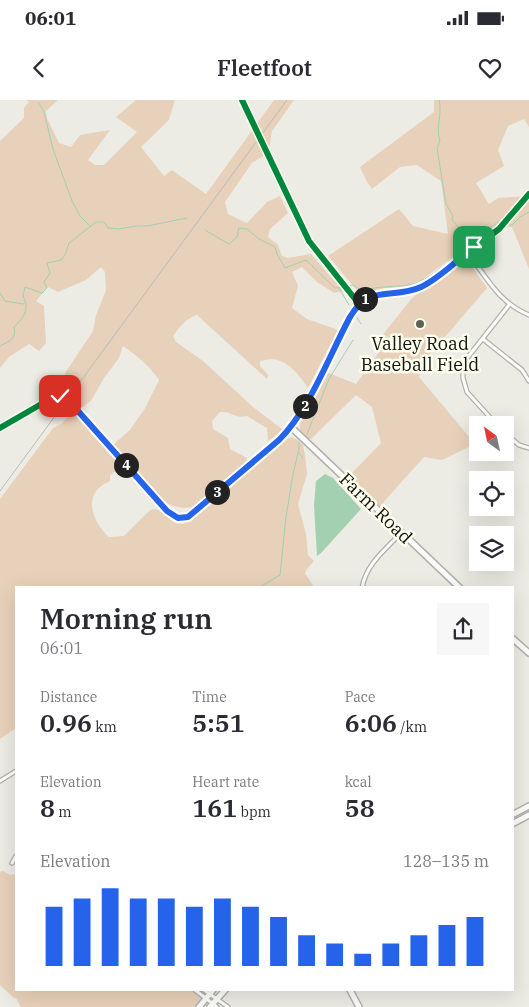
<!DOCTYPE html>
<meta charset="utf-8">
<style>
body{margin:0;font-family:"IBM Plex Serif",serif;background:#f7f7f7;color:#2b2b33;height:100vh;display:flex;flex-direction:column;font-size:19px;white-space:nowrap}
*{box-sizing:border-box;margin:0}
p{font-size:16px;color:#7c7c81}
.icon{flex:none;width:28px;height:28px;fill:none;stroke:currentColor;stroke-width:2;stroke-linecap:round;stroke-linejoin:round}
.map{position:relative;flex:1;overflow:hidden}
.sheet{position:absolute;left:15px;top:486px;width:499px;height:405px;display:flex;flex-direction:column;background:#fff;border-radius:0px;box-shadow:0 5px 20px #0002}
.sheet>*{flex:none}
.needle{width:32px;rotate:327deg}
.controls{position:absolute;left:469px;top:316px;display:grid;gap:10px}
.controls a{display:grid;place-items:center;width:45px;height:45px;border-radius:0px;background:#fff;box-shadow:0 5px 20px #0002;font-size:25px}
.pin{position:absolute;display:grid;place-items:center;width:42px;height:42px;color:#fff;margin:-21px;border-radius:10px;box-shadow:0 2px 8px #0006}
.km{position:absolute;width:25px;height:25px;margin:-12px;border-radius:50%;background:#222;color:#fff;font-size:14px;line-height:25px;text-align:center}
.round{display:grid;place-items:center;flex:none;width:52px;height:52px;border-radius:0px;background:#f7f7f7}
.headline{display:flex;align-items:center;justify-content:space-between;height:85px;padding:0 25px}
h1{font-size:28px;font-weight:600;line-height:38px}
.stats{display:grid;grid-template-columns:repeat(3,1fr);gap:8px;height:85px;padding:5px 25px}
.stats div{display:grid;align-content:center}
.stats b{font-size:25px;font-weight:600}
.stats small{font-size:14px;font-weight:400}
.stats p{font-size:14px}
.chart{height:140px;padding:10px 25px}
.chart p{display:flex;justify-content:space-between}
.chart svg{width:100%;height:90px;margin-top:5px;stroke:#2563eb;stroke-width:6}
.status{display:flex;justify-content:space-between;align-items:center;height:35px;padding:0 25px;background:#fff;direction:ltr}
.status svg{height:14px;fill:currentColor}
header{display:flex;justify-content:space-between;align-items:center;height:65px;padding:0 25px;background:#fff;font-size:22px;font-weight:600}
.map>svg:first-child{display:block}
</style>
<div class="status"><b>06:01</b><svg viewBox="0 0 49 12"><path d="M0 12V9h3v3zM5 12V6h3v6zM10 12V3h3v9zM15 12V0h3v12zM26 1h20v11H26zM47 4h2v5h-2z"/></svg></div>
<header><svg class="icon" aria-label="back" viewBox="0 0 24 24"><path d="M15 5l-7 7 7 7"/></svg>Fleetfoot<svg class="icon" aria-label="heart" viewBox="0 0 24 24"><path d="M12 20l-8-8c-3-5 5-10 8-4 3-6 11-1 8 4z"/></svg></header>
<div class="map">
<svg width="529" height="907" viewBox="0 0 529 907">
<rect width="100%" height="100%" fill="#ecece4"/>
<g fill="#e8d1ba">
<path d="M26,0H58L46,11L47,18L59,43L71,47L80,35L110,30L88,60L95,65H104L137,32L116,17L136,0H175L169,20L141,47L164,76L172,70L206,94L274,0H294L272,31L268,53L252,63L225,102L228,114L247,123L267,102L280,96L288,113L270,129L268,137L278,145L282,156L288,158L311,154L343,191L334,193L317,182L302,167L292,172L298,186L292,208L307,219L338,230L308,288C301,277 290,263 277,260C272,258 265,260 260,261V266L268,275L267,279L197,215C186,218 179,228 173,236L176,242L203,261L253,307L282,329L277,335L268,341L267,328L247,316C233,319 233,311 220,312L212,321L213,329L228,338L230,349L247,358V362L194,407C181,409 174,407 163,401L113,345L130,330L144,310L159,280C150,266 137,256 123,246L119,258L104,278L91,301L81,308L65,292V273L93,231L96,215L106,190L105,172L101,167L86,180L58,192L48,187L36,201L44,206L46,243L39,251L29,244L9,257L0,268V41L24,18V8L29,2Z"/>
<path d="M434,0H529V27L524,19L508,26L498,50L504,66L476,83L489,104L498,98L529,96V169L512,127L486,128L465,148L419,182L410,186L383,189L360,194L328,156L399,109L413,126L448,134L441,81L417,65L400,67L372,89L366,80L360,67L434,12Z"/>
<path d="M466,159L487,188L426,259L419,277L475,344L442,360L424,357L379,407L348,377L381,343L372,307L356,295L311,339H309L300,330V323L326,272L356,284L387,241L381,237L412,198Z"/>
<path d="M73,312L122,367L110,375V381C105,384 101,385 97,390C85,404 97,427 109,437L124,436L150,410C166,405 167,428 186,423L286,340L290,337L296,339L303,345L305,355L307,374L298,404L306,434L308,455L314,461L307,469L305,473L314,487L16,488V628L0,639V399L53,328L61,324Z"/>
<path d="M3,771L10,775L16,774V890H209L197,907H21L16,898H14L0,885V772Z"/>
</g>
<path fill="#a2d0b1" d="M325,374L333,378L361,409L321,453L317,456L314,405L316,381Z"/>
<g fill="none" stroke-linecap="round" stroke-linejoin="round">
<g stroke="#a2d0b1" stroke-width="1">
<path d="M439,0C443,14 435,27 440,41L437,48L446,104L453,116L452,120L461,130L462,139L469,146"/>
<path d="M39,3L44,12L53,49L72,101L80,116L91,127"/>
<path d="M510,125H512L520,117L529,112"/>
<path d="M205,130L229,144L237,137L239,128L247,129L259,139L275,147L277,154L285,168L306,160L335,188L343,187"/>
<path d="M459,153L499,121"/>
<path d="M347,186L353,185L362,191C380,185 396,188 413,184C429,179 441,167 454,158"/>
<path d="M339,188L349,205"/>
<path d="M0,193L5,201L23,204L26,202"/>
<path d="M356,216L361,224"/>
<path d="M0,246C9,241 17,239 14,227C24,217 30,210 23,196L25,187L42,193L47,188L44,182L50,173L47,163L61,160L65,155L69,143L96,122H104L108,128L119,129L136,126H147L187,118"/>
<path d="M307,334L329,279L353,240"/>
<path d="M299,353L303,358"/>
<path d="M258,488L280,475L286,417L293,374L299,349V342"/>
</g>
<g stroke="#b1b1ab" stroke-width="5.5">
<g id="street">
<path d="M242,0L309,141L359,204"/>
<path d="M468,153C487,178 498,202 529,215"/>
<path d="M483,239L522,270L529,281"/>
<path d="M497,325L467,292L463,278V269L468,257L509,205"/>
<path d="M505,333L519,345L529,348"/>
<path d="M362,488C366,464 386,449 401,433"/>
<path d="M0,681L16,671"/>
<path d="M12,763L16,756"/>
<path d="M195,890L217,907"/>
<path d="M204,890L228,907"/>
</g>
</g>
<g stroke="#b1b1ab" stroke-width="8">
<g id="secondary">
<path d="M0,328L50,299L60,296L70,302L167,411L178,418L188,417L279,340C310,310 329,256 351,217L359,204L371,197L384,193L409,191L428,183L499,129L529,94"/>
<path d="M292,328L460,488"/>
<path d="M512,538L529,553"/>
<path d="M512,715L529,706"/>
<path d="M512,724L529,715"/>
<path d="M350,890L359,907"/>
<path d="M199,907L213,890"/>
<path d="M210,907L225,890"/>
</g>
</g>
<use href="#street" stroke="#fcfcfb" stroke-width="3"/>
<use href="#secondary" stroke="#fcfcfb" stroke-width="5"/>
<path stroke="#bbbbb9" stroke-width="1" d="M0,391L287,0"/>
<g stroke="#fcfeee" stroke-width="9">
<g id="cycleway">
<path d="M242,0L309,141L359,204"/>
<path d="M0,328L50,299L60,296L70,302L167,411L178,418L188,417L279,340C310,310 329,256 351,217L359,204L371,197L384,193L409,191L428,183L499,129L529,94"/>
</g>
</g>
<use href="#cycleway" stroke="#00873e" stroke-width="6"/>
</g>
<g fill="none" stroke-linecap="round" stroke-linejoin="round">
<g stroke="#fff" stroke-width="10">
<path id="route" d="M60,296L70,302L167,411L178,418L188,417L279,340C310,309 329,256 350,217C370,183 393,200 421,187C440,178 457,160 474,147"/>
</g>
<use href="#route" stroke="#2563eb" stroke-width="6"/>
</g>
<circle fill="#60605a" stroke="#fcfeee" stroke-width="2" cx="420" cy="224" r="5"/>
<g text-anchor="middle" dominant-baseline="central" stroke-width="5" stroke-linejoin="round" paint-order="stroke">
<g font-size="18" fill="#14140f" stroke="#fcfeee">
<text x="420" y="243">Valley Road<tspan x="420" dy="21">Baseball Field</tspan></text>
</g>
<g font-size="18" fill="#14140f" stroke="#fcfeee">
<text transform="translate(376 408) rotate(44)">Farm Road</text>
</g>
</g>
</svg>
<div class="controls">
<a><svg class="needle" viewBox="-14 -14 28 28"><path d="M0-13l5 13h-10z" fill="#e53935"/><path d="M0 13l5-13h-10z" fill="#7c7c81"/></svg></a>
<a><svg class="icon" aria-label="locate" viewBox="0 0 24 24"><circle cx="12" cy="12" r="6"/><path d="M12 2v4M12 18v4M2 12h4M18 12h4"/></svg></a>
<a><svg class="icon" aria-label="layers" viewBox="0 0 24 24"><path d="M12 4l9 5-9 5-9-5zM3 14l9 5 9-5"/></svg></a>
</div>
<div class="pin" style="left:474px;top:147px;background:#1e9e55"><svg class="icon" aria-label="arrive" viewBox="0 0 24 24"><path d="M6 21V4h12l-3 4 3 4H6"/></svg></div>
<div class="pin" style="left:60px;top:296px;background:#d93025"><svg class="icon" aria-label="check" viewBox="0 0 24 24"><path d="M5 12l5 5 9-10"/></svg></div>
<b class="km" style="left:365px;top:199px">1</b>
<b class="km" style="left:305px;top:306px">2</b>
<b class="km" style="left:217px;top:392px">3</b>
<b class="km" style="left:126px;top:365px">4</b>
<section class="sheet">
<div class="headline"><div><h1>Morning run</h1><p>06:01</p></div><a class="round"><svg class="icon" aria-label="share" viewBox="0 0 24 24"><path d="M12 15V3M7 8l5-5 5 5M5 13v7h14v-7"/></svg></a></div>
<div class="stats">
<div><p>Distance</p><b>0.96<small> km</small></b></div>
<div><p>Time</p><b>5:51</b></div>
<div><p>Pace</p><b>6:06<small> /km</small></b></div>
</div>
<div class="stats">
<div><p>Elevation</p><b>8<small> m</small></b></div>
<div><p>Heart rate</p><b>161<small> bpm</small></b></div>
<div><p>kcal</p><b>58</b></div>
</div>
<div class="chart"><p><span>Elevation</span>128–135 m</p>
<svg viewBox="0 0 160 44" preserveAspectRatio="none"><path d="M5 44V15M15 44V11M25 44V6M35 44V11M45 44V11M55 44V15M65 44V11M75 44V15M85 44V20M95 44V29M105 44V33M115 44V38M125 44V33M135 44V29M145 44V24M155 44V20"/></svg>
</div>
</section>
</div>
